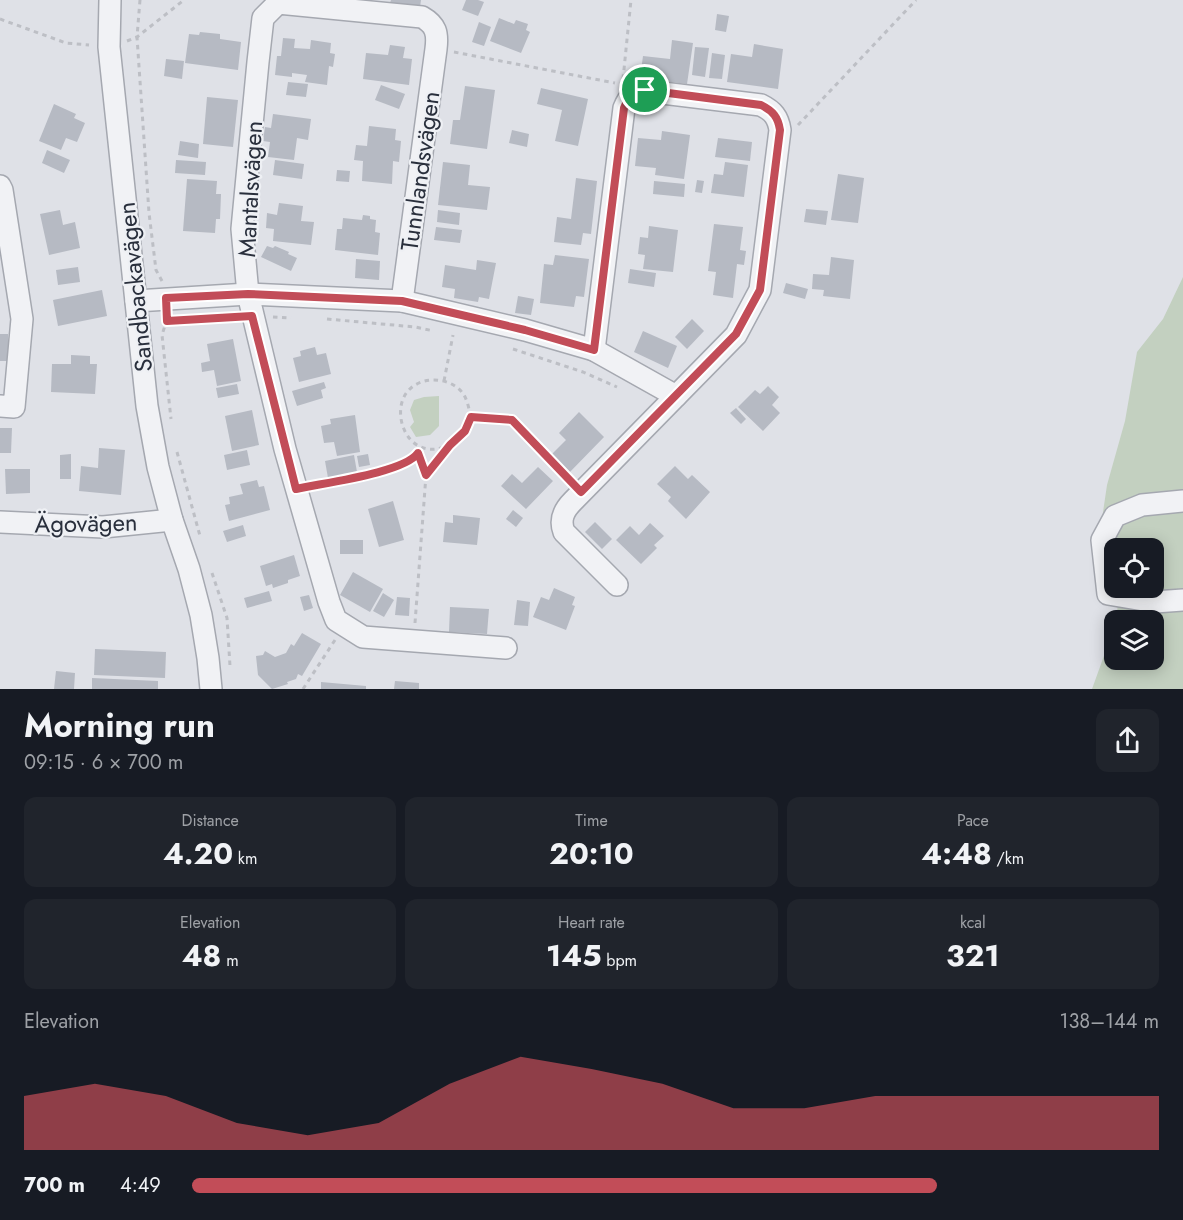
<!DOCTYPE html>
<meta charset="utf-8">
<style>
body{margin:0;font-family:Jost,sans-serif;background:#20242c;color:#f1f3f6;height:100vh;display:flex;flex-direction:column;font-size:22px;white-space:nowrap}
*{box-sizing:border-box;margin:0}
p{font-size:20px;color:#9ea1a6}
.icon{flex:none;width:33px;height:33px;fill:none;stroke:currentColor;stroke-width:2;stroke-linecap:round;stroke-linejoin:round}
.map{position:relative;height:689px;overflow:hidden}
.sheet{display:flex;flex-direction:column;background:#171b24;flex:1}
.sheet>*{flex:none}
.tools{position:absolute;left:1104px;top:538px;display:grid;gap:12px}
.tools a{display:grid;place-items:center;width:60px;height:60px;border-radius:12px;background:#171b24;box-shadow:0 3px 15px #0003;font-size:30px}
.pin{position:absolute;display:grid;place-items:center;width:51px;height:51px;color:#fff;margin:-26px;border:3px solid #fff;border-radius:50%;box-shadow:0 2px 6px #0007}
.round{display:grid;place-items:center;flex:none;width:63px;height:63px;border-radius:12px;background:#20242c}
.summary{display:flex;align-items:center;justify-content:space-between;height:102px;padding:0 24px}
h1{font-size:33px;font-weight:700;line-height:45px}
.stats{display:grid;grid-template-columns:repeat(3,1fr);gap:9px;height:102px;padding:6px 24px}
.stats div{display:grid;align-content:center;border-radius:12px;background:#20242c;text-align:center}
.stats b{font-size:30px;font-weight:700}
.stats small{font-size:16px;font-weight:400}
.stats p{font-size:16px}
.chart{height:168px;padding:12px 24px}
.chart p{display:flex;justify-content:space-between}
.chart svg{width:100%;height:108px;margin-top:6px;fill:#c24d58;opacity:.7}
ul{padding:0 24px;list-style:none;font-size:20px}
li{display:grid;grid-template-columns:96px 72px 1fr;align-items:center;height:45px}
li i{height:15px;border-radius:8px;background:#c24d58}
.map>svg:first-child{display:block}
</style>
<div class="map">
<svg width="1183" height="689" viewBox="0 0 1183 689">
<rect width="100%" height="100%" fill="#dfe1e7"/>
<g fill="#c3d0c0">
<path d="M1183,277V689H1092L1114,628V660H1154V621H1117L1118,588H1154V549H1117L1116,536L1102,519L1107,485L1125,421L1137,352L1163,319Z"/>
<path d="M439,396V426L430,435L416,437L410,427L414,422L410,410L414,400L424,397Z"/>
</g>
<g fill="#b6bac3">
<path d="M391,0H421L420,7L390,3Z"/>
<path d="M466,0H478L484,2L478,16L462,10Z"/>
<path d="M717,14L729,16L726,32L715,30Z"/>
<path d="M499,18L514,24L516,20L528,24L526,30L530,32L521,53L490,41Z"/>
<path d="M479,22L491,27L484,46L472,42Z"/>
<path d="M200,32L220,34V39L241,42L238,70L185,63L189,34L199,35Z"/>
<path d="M283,38L295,39L294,48L310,49L311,40L331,43L330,53L335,54L333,67L329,66L327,85L305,82L307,75L292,73V77L275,75L277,56H281Z"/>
<path d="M672,40L693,43L687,84L640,78L643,56L670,59Z"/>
<path d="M754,44L783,49L778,89L727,82L731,54L752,57Z"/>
<path d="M390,45L405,47L403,58L412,59L409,85L363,79L366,53L388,55Z"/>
<path d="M695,47L709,48L705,77L692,75Z"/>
<path d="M712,53L725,55L722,79L709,78Z"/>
<path d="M166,59L184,61L182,79L164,76Z"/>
<path d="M288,82L308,84L306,97L286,95Z"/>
<path d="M381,85L405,94L399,109L375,100Z"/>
<path d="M465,86L495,90L487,149L450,144L453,120H460Z"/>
<path d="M541,88L588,99L578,146L555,141L562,110L537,104Z"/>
<path d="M207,97L238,100L233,147L203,144Z"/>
<path d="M54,104L76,114L74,118L85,123L77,142L66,138L61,150L39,141Z"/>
<path d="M273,114L311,119L308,140L297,138L294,160L268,157L270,142L263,141L265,127L271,128Z"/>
<path d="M369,126L396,129L395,140L401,141L399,162L393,161L392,184L362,181L363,161L354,160L356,145L367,146Z"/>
<path d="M512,130L529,134L527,147L509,143Z"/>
<path d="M662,131L690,135L684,179L655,175L656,168L635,166L638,138L661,140Z"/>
<path d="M718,138L752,142L750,161L715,157Z"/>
<path d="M180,141L199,144L198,158L178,155Z"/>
<path d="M47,150L70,160L64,173L42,163Z"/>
<path d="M176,160L206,162L205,175L175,173Z"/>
<path d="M275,160L304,164L302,179L273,175Z"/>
<path d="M443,162L470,165L468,185L490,187L487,210L438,205Z"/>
<path d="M725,162L748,165L744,197L711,193L714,174L723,175Z"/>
<path d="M337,170L350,171L349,182L336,181Z"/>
<path d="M838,174L864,178L858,223L831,220Z"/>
<path d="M576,178L597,181L591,234L583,233L581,245L554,242L557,217L571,219Z"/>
<path d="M187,179L217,181L216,194H221L220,219H216L215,233L183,231Z"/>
<path d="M697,180L704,181L702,193L695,192Z"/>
<path d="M654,181L685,184L684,197L653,194Z"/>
<path d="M279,203L303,206L301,221L314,222L311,245L273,241L274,229L266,228L267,213L277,215Z"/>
<path d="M806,209L828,211L826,225L804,222Z"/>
<path d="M60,210L63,225L75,222L80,248L49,255L40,214Z"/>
<path d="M438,210L460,213L459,225L437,222Z"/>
<path d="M363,215L370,216V219L376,220L375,232L380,233L378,255L335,250L337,229H342L343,218L362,220Z"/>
<path d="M714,224L743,227L740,250L746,251L744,265L737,264L733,298L713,295L716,272L708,271Z"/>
<path d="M649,226L678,230L673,272L643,269L645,255L638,254L640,237L648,238Z"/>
<path d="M436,227L462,230L460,243L434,240Z"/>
<path d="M267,246L273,248L275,246L289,252L288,254L297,258L291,271L261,257Z"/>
<path d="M555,255L589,259L584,297L576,296L574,307L540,303L544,264L553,265Z"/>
<path d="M831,257L854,260L850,299L823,296L824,290L812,289L813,274L829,275Z"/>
<path d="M356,259L380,261L379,280L355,278Z"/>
<path d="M477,260L496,263L489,299L479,297L478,302L454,298L455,289L442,287L445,265L476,270Z"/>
<path d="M78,267L80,282L58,285L56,270Z"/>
<path d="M630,269L656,273L654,287L628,283Z"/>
<path d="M786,283L808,289L805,299L783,293Z"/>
<path d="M102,290L107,316L58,326L53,300Z"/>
<path d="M518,296L534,299L531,315L515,313Z"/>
<path d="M692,319L704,331L687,349L675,337Z"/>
<path d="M643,331L677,346L668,368L634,352Z"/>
<rect x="0" y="334" width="8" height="27"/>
<path d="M233,339L241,381L217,386L214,370L202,372L201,363L210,361L207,344Z"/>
<path d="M315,347L317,355L326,353L331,374L299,382L293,358L301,356L300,351Z"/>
<path d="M71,355L90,356V364H97L95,394L51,392L52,364H71Z"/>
<path d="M324,382L326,388L321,390L323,398L297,406L292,391Z"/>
<path d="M237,384L239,394L218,398L216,388Z"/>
<path d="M768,386L779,397L772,405L780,413L763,431L738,407L755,390L760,394Z"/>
<path d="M736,408L746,419L741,424L730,413Z"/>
<path d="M252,410L259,445L232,451L225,416Z"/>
<path d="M579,412L604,437L568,474L550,456L566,440L559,433Z"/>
<path d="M355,415L360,452L337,456L334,442L324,443L321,426L331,424L330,419Z"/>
<path d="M0,428H12L11,453H0Z"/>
<path d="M99,448L125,450L121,495L79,491L81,466L98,468Z"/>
<path d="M247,450L250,465L227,470L224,455Z"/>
<path d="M71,454V479H60V455Z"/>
<path d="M368,454L370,465L359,467L357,456Z"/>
<path d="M354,455L357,472L328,478L325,461Z"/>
<path d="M675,466L688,479L692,475L710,492L686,519L668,501L671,497L657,484Z"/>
<path d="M538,467L553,481L526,509L501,486L512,474L522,483Z"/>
<path d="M5,469H30V493L6,494Z"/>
<path d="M257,480L259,487L264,486L270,510L229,521L225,505L230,504L229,497L243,494L240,484Z"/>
<path d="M393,501L404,540L379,547L368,509Z"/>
<path d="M513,510L523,518L516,527L506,519Z"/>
<path d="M453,515L480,518L477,545L443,542L445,522L453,523Z"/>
<path d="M595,522L612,539L602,549L585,532Z"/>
<path d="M650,523L664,536L654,545L657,548L641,564L616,540L630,526L639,535Z"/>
<path d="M243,525L246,536L227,542L223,531Z"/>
<rect x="340" y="540" width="23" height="14"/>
<path d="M294,555L300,576L288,580V583L273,588L272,584L266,586L260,566Z"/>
<path d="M353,572L383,589L370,612L340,595Z"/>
<path d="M554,588L575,597L572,605L575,606L566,630L533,617L541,597L549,600Z"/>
<path d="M269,591L272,601L247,608L244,598Z"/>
<path d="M383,593L394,600L384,617L373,611Z"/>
<path d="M309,595L313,608L304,611L300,597Z"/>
<path d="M397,597L410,598L409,616L395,615Z"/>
<path d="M517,600L530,602L528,626L514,625Z"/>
<path d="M450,607L489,609L487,634L449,632Z"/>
<path d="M302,633L321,644L302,676L298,674L296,679L287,682L288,684L272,689L258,675L256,656L263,655L265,651L275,657L286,653L291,644L294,646Z"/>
<path d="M95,649L166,652L165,678L94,675Z"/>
<path d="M56,671L75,673L74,689H54Z"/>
<path d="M92,678L158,681V689H92Z"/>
<path d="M395,681L419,683V689H394Z"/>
<path d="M321,682L366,686V689H321Z"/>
</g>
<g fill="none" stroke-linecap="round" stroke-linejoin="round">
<g stroke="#a5a8b0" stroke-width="24">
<g id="street">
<path d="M110,0L109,47L147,406L158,467L172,520L189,569L201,615L208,658L211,689"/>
<path d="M0,186L2,190L22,319L14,407L0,406"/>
<path d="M136,301L248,294L402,301L525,330L594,350L676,396"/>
<path d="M402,301L436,49C438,33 436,25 422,17L278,3L263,18L258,62L242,229L248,294L285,449L329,602L336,620L363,637L506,648"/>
<path d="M594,350L624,108C629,96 633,92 646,91L761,105C773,111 778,117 780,130L760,290L736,335L573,501C564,510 559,519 564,532L617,585"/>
<path d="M1183,501L1142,505L1115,516L1102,540L1108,594L1155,602L1183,600"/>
<path d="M0,522L103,527L172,520"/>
</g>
</g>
<g stroke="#bdbfc5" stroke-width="3" stroke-dasharray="4.5 4.5" stroke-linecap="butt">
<path d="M140,0L137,37L149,213L156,270L162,281"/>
<path d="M0,19L66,43L89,45"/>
<path d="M127,41L137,37L184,0"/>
<path d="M454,52L615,83"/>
<path d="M623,79L631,0"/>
<path d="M798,125L916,0"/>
<path d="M273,317L291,318"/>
<path d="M167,319L162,335L171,419"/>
<path d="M327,319L415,327L434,331"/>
<path d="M167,321L234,318"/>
<path d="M513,349L583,372L617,387"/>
<path d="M444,381L453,335"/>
<path d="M471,417C469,410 468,402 464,395C453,378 426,375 411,388C394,402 399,434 417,445C438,458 466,439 471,417L512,420L569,480"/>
<path d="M177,452L200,536"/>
<path d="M427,474L449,446"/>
<path d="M316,484L395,468L415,457L422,447"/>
<path d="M212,573L227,618L230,666"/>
<path d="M415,623L426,475L418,453"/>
<path d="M303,689L335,640"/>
</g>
<use href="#street" stroke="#f1f2f5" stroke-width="21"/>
</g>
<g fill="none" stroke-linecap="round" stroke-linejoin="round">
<g stroke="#fff" stroke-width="12">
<path id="route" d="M645,90L761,105C773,111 778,117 780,130L760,290L736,334L581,492L512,420L471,417L465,431L450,445L426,475L418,453C404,473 322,483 296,489L252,316L167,321L166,298L248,294L402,301L525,330L594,350L624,108C629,96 633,92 645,90Z"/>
</g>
<use href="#route" stroke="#c24d58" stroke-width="8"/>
</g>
<g text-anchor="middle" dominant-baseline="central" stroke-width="4.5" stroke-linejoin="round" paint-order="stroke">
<g font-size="24" fill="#292f3c" stroke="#eef0f4">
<text transform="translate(420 171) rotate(-82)">Tunnlandsvägen</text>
<text transform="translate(250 189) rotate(-87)">Mantalsvägen</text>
<text transform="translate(135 287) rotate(-96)">Sandbackavägen</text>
<text transform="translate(86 523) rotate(-1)">Ägovägen</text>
</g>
</g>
</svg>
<div class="tools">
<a><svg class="icon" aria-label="locate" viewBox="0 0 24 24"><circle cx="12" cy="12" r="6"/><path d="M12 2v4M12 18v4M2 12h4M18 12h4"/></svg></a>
<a><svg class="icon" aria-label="layers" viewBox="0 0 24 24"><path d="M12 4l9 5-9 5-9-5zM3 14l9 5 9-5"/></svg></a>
</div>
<div class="pin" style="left:645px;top:90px;background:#1e9e55"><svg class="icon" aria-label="arrive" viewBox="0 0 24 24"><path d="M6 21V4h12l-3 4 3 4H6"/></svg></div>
</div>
<section class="sheet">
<div class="summary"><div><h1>Morning run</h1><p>09:15 · 6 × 700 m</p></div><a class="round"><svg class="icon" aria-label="share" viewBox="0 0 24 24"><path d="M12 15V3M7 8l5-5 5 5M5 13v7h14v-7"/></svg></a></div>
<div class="stats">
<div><p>Distance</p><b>4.20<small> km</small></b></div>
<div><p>Time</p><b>20:10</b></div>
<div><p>Pace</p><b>4:48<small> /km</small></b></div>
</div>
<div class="stats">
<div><p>Elevation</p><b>48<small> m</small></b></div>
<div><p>Heart rate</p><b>145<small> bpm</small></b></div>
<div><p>kcal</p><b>321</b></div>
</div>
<div class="chart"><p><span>Elevation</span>138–144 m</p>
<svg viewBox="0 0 160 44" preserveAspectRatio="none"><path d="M0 44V22L10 17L20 22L30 33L40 38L50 33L60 17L70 6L80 11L90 17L100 27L110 27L120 22L130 22L140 22L150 22L160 22V44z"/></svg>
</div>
<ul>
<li><b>700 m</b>4:49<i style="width:77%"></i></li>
</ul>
</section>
